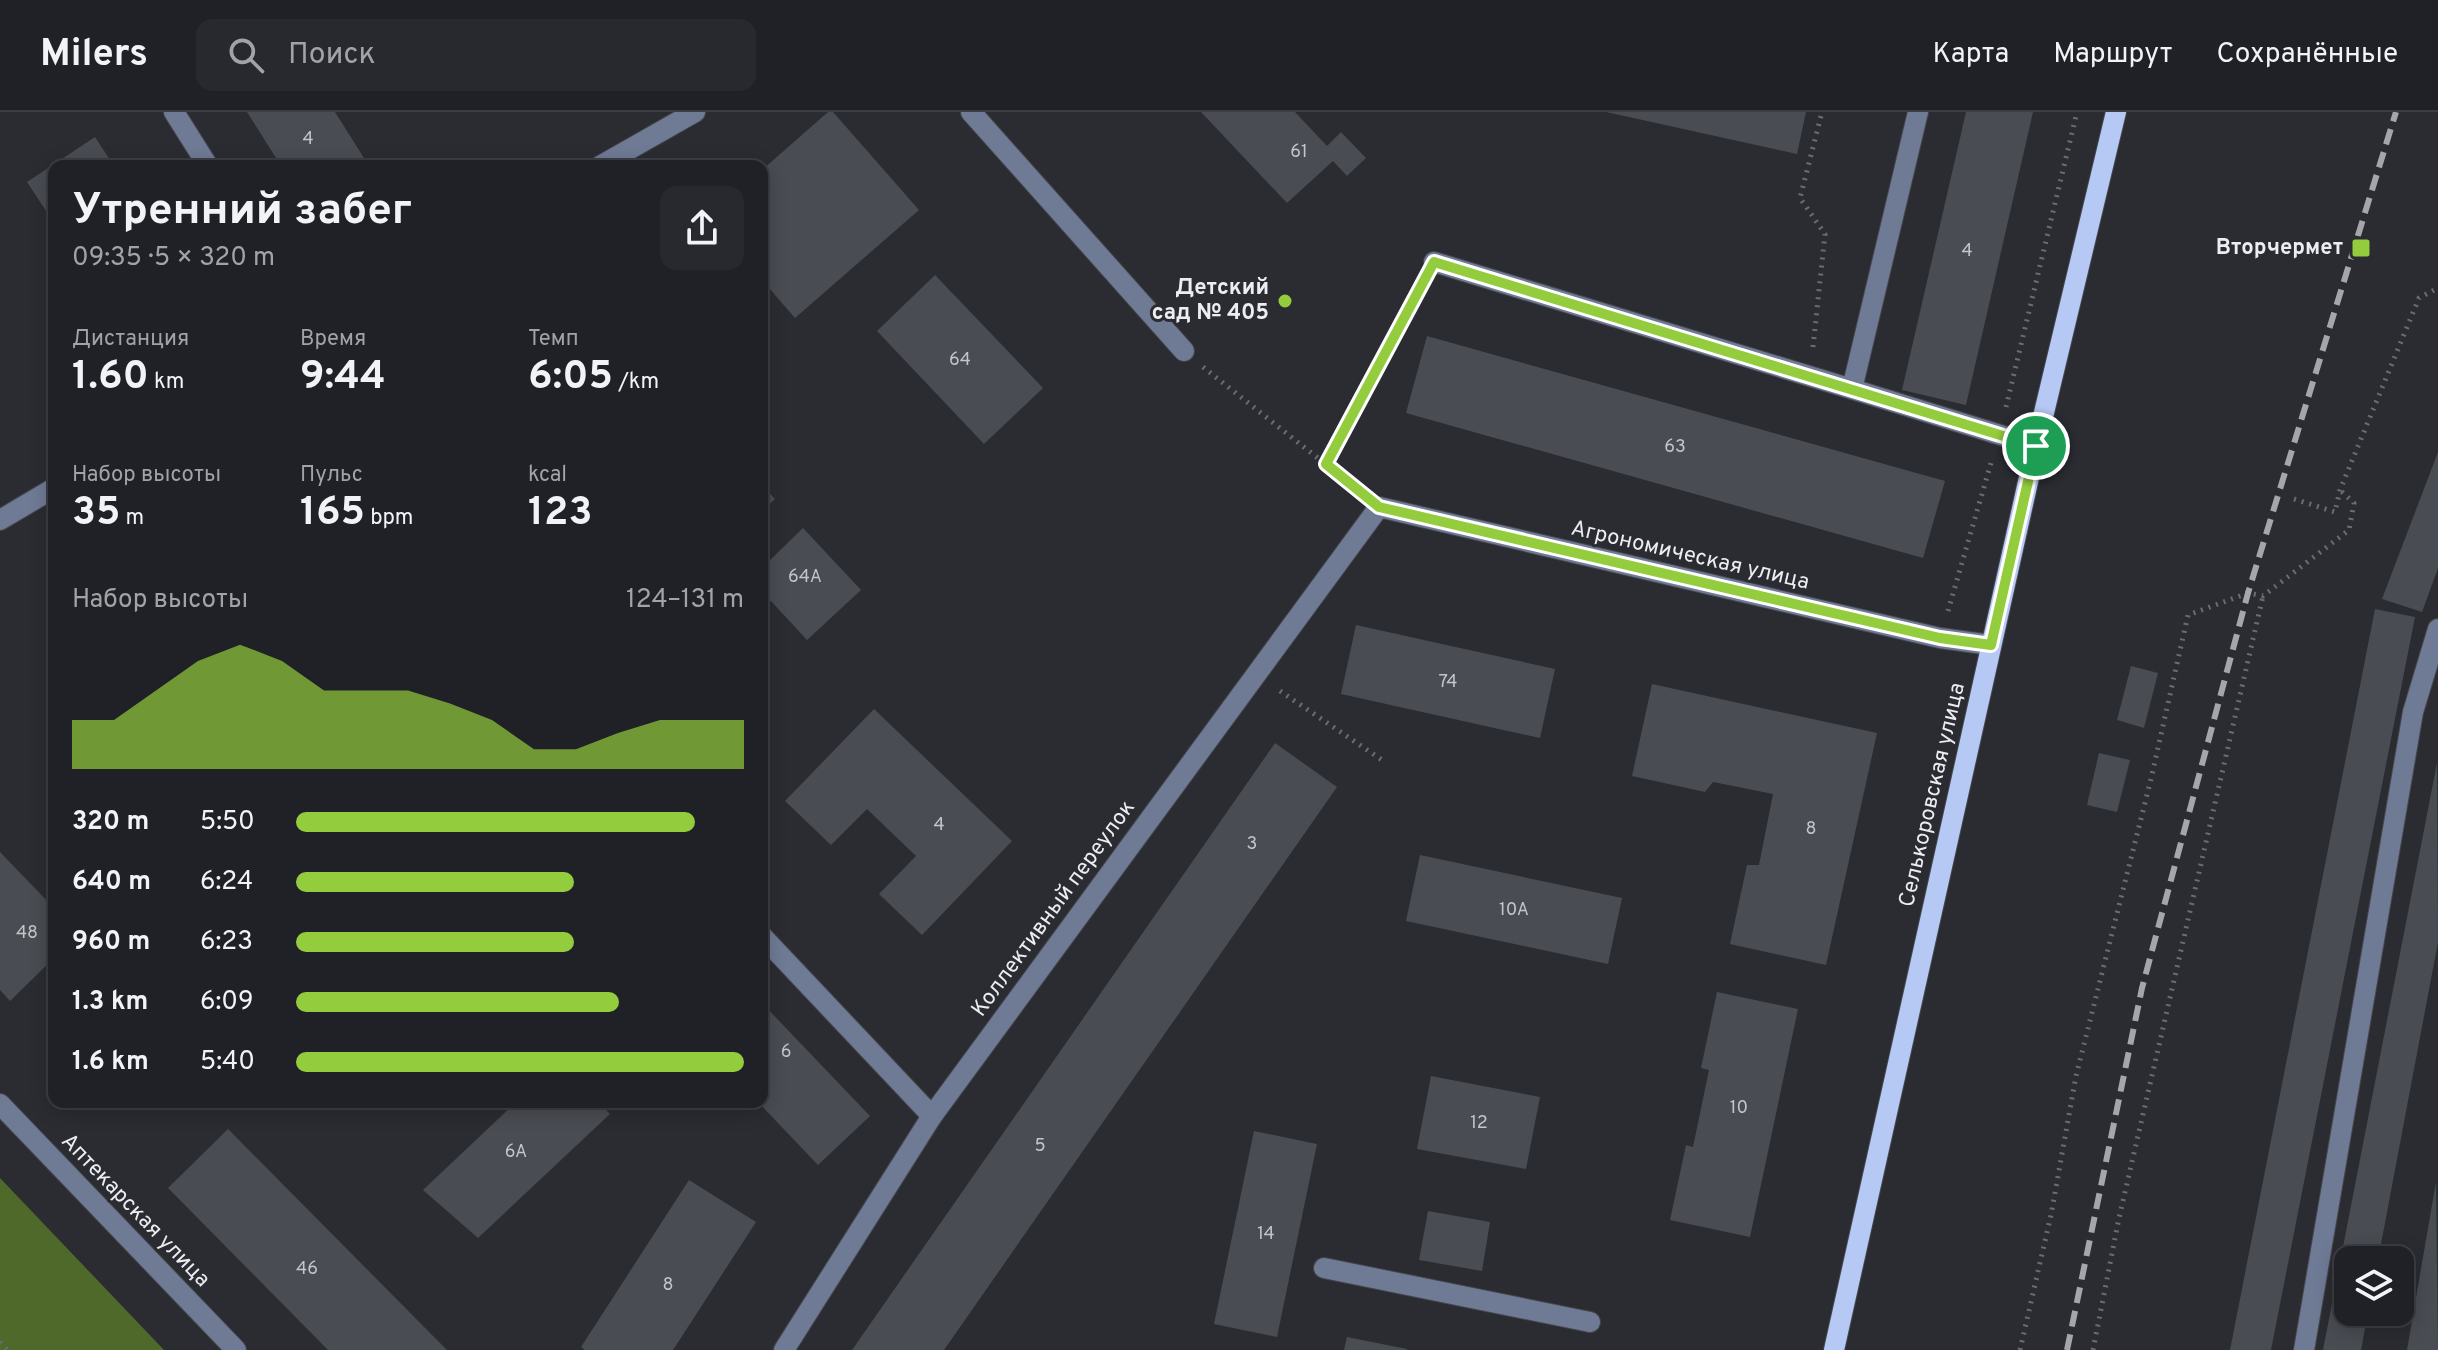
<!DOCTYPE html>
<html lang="ru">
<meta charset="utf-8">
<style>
body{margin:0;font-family:Overpass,sans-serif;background:#28292e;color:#f1f3f6;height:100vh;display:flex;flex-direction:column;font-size:30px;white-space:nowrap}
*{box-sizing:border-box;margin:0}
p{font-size:26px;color:#a2a3a7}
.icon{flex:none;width:44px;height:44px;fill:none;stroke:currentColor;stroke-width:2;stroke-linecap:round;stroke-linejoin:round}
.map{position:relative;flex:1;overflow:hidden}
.drawer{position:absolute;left:48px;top:48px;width:720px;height:948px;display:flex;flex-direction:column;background:#202126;border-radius:16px;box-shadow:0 4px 20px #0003,0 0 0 2px #3d3e43}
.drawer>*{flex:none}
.tools{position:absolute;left:2334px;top:1134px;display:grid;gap:16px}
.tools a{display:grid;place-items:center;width:80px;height:80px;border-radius:16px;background:#202126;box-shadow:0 4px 20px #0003,0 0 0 2px #3d3e43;font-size:40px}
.pin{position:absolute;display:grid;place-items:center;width:68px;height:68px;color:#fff;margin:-34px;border:4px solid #fff;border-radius:50%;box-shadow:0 2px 8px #0007}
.round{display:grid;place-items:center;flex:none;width:84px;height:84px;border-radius:16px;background:#28292e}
.headline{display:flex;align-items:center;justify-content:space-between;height:136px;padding:0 24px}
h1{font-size:44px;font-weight:700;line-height:60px}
.figures{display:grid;grid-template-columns:repeat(3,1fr);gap:12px;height:136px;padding:8px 24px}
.figures div{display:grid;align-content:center}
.figures b{font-size:40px;font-weight:700}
.figures small{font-size:22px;font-weight:400}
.figures p{font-size:22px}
.chart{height:224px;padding:16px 24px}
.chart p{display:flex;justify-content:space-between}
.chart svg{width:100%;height:144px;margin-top:8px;fill:#93cd3d;opacity:.7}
ul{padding:0 24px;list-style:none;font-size:26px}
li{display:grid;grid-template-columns:128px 96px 1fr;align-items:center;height:60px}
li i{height:20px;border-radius:10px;background:#93cd3d}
header{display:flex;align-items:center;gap:48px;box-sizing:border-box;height:112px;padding:0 40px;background:#202126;border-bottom:2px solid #3d3e43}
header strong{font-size:38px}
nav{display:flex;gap:44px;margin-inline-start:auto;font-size:28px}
.search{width:560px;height:72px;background:#28292e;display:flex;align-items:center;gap:20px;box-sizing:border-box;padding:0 28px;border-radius:16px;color:#a2a3a7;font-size:30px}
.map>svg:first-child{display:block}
</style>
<header>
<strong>Milers</strong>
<div class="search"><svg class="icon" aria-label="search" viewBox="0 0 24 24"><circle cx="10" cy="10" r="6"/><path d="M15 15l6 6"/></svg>Поиск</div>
<nav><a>Карта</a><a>Маршрут</a><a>Сохранённые</a></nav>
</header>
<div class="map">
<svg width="2438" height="1238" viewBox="0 0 2438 1238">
<rect width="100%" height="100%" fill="#2a2c32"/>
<path fill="#4e692a" d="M0,1066L164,1238H0Z"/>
<g fill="#494c52">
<path d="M247,0H335L369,54H281Z"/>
<path d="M828,0H833L919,98L795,206L762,168V58Z"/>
<path d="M1201,0H1295L1327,34L1341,20L1366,46L1347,64L1333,49L1287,91Z"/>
<path d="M1606,0H1806L1797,42Z"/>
<path d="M1966,0H2033L1966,293L1902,278Z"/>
<path d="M95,25L114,54H54V111L27,70Z"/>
<path d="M935,163L1043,276L984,332L877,219Z"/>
<path d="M1427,224L1945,369L1923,446L1406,301Z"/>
<path d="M2438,340V456L2422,500L2382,487Z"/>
<path d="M762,373L775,387L762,399Z"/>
<path d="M803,416L861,478L807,528L771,489L762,498V448L766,452Z"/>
<path d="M2375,497L2415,505L2271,1238H2230Z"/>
<path d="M1356,513L1555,557L1540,626L1341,582Z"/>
<path d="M2131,554L2158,561L2144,616L2117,608Z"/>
<path d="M1652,572L1877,621L1826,853L1730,832L1747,753H1759L1773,682L1713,670L1705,680L1632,664Z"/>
<path d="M874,597L1012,729L922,823L879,782L916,744L867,697L831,733L785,689Z"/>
<path d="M1275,631L1337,675L944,1238H852Z"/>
<path d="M2099,641L2130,648L2117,700L2087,693Z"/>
<path d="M2437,651L2438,830L2378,1148H2348V1200H2368L2361,1238H2323Z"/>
<path d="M0,740L54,796V846L10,889L0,878Z"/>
<path d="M1420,743L1622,786L1608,852L1406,809Z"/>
<path d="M1717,880L1798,897L1750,1125L1670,1108L1686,1033L1693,1035L1709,958L1701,956Z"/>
<path d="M762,891L870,1004L818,1053L758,990H762Z"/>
<path d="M1431,964L1540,985L1526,1057L1417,1037Z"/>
<path d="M516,990H598L610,1002L478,1126L423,1078Z"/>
<path d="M228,1017L447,1238H328L168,1076Z"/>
<path d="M1254,1019L1317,1032L1277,1225L1214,1212Z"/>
<path d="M689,1068L756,1110L673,1238H585L581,1235Z"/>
<path d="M2436,1070L2438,1238H2407Z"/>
<path d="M1428,1099L1490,1110L1482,1159L1419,1148Z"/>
<path d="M1347,1225L1407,1237V1238H1344Z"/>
</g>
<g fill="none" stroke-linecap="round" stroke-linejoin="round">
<g stroke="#45474d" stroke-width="22">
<g id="minor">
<path d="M174,0L208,54"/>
<path d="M971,0L1184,239"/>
<path d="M600,54L695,0"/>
<path d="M1434,150L1852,277L1918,0"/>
<path d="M1852,277L2036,334"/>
<path d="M0,408L54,376"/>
<path d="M762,824L932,1004"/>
<path d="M0,992L236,1238"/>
<path d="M1324,1156L1590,1210"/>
<path d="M784,1238L932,1004L1379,395L1940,526L1991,533"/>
<path d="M2304,1238L2413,600L2438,517"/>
</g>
</g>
<g stroke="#45474d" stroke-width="22">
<path id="major" d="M1834,1238L2036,334L2116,0"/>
</g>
<g stroke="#6a6c71" stroke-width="5" stroke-dasharray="2 6" stroke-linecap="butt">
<path d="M1813,235L1825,122L1800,86L1822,0"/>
<path d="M1203,255L1358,378"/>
<path d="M2006,295L2077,0"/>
<path d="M1326,352L1421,173"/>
<path d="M2294,387L2335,400L2340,378L2419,186L2438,176"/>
<path d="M1948,499L1991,351"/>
<path d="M1280,579L1385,650"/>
<path d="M0,1230L7,1238"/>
<path d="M2020,1238L2051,1103L2076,964L2151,667L2188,503L2248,481L2263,484L2349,418L2354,391L2340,378"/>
<path d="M2093,1238L2119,1106L2263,484"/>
</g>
<use href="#minor" stroke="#6f7a95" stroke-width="20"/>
<use href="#major" stroke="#b6c9f5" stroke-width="20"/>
<path stroke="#a5a6ab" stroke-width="6" stroke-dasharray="16 8" stroke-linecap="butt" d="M2067,1238L2142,876L2248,481L2396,0"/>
</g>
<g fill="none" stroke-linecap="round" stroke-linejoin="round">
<g stroke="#fff" stroke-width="16">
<path id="route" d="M1434,150L2036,334L1991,533L1940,526L1379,395L1326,352Z"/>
</g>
<use href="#route" stroke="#93cd3d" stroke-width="10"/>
</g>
<g fill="#93cd3d" stroke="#2a2c32" stroke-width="3">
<rect x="2351" y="126" width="20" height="20" rx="4"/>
<circle cx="1285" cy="189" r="8"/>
</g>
<g text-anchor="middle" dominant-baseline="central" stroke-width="6" stroke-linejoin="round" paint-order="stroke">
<g font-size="18" fill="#c3c5c9">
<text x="308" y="27">4</text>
<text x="1299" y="40">61</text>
<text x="1967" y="139">4</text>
<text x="960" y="248">64</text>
<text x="1675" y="335">63</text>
<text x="805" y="465">64А</text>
<text x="1448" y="570">74</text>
<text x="939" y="713">4</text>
<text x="1811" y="717">8</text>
<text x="1252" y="732">3</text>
<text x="1514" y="798">10А</text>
<text x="27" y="821">48</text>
<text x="786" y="940">6</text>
<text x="1739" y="996">10</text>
<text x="1479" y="1011">12</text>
<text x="1040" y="1034">5</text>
<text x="516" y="1040">6А</text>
<text x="1266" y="1122">14</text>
<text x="307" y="1157">46</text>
<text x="668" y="1173">8</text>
</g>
<g font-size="22" font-weight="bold" fill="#ecedf1" stroke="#2a2c32" text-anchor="end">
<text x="2343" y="136">Вторчермет</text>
<text x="1269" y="176">Детский<tspan x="1269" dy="25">сад № 405</tspan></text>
</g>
<g font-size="22" fill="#ecedf1" stroke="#2a2c32">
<text transform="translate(1690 444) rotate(13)">Агрономическая улица</text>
<text transform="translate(1933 683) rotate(-77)">Селькоровская улица</text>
<text transform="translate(1054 797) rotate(-54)">Коллективный переулок</text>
<text transform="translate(135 1099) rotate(46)">Аптекарская улица</text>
</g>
</g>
</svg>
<div class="tools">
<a><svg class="icon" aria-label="layers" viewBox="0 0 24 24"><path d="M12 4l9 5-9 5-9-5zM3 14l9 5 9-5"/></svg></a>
</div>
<div class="pin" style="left:2036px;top:334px;background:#1e9e55"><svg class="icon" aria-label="arrive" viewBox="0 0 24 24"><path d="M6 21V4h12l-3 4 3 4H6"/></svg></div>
<section class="drawer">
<div class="headline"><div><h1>Утренний забег</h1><p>09:35 · 5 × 320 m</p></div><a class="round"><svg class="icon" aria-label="share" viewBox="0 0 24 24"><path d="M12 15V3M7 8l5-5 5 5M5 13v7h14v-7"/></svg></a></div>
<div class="figures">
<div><p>Дистанция</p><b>1.60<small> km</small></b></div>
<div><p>Время</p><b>9:44</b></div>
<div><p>Темп</p><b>6:05<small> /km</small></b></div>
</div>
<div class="figures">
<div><p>Набор высоты</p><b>35<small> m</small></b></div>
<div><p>Пульс</p><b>165<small> bpm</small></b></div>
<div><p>kcal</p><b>123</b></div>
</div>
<div class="chart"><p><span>Набор высоты</span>124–131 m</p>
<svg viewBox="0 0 160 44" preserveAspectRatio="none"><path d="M0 44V29L10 29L20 20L30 11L40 6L50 11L60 20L70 20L80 20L90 24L100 29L110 38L120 38L130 33L140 29L150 29L160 29V44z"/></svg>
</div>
<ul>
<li><b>320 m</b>5:50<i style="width:89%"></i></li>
<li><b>640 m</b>6:24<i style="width:62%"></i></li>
<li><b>960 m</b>6:23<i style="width:62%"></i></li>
<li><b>1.3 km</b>6:09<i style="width:72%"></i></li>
<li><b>1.6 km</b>5:40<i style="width:100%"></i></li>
</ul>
</section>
</div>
